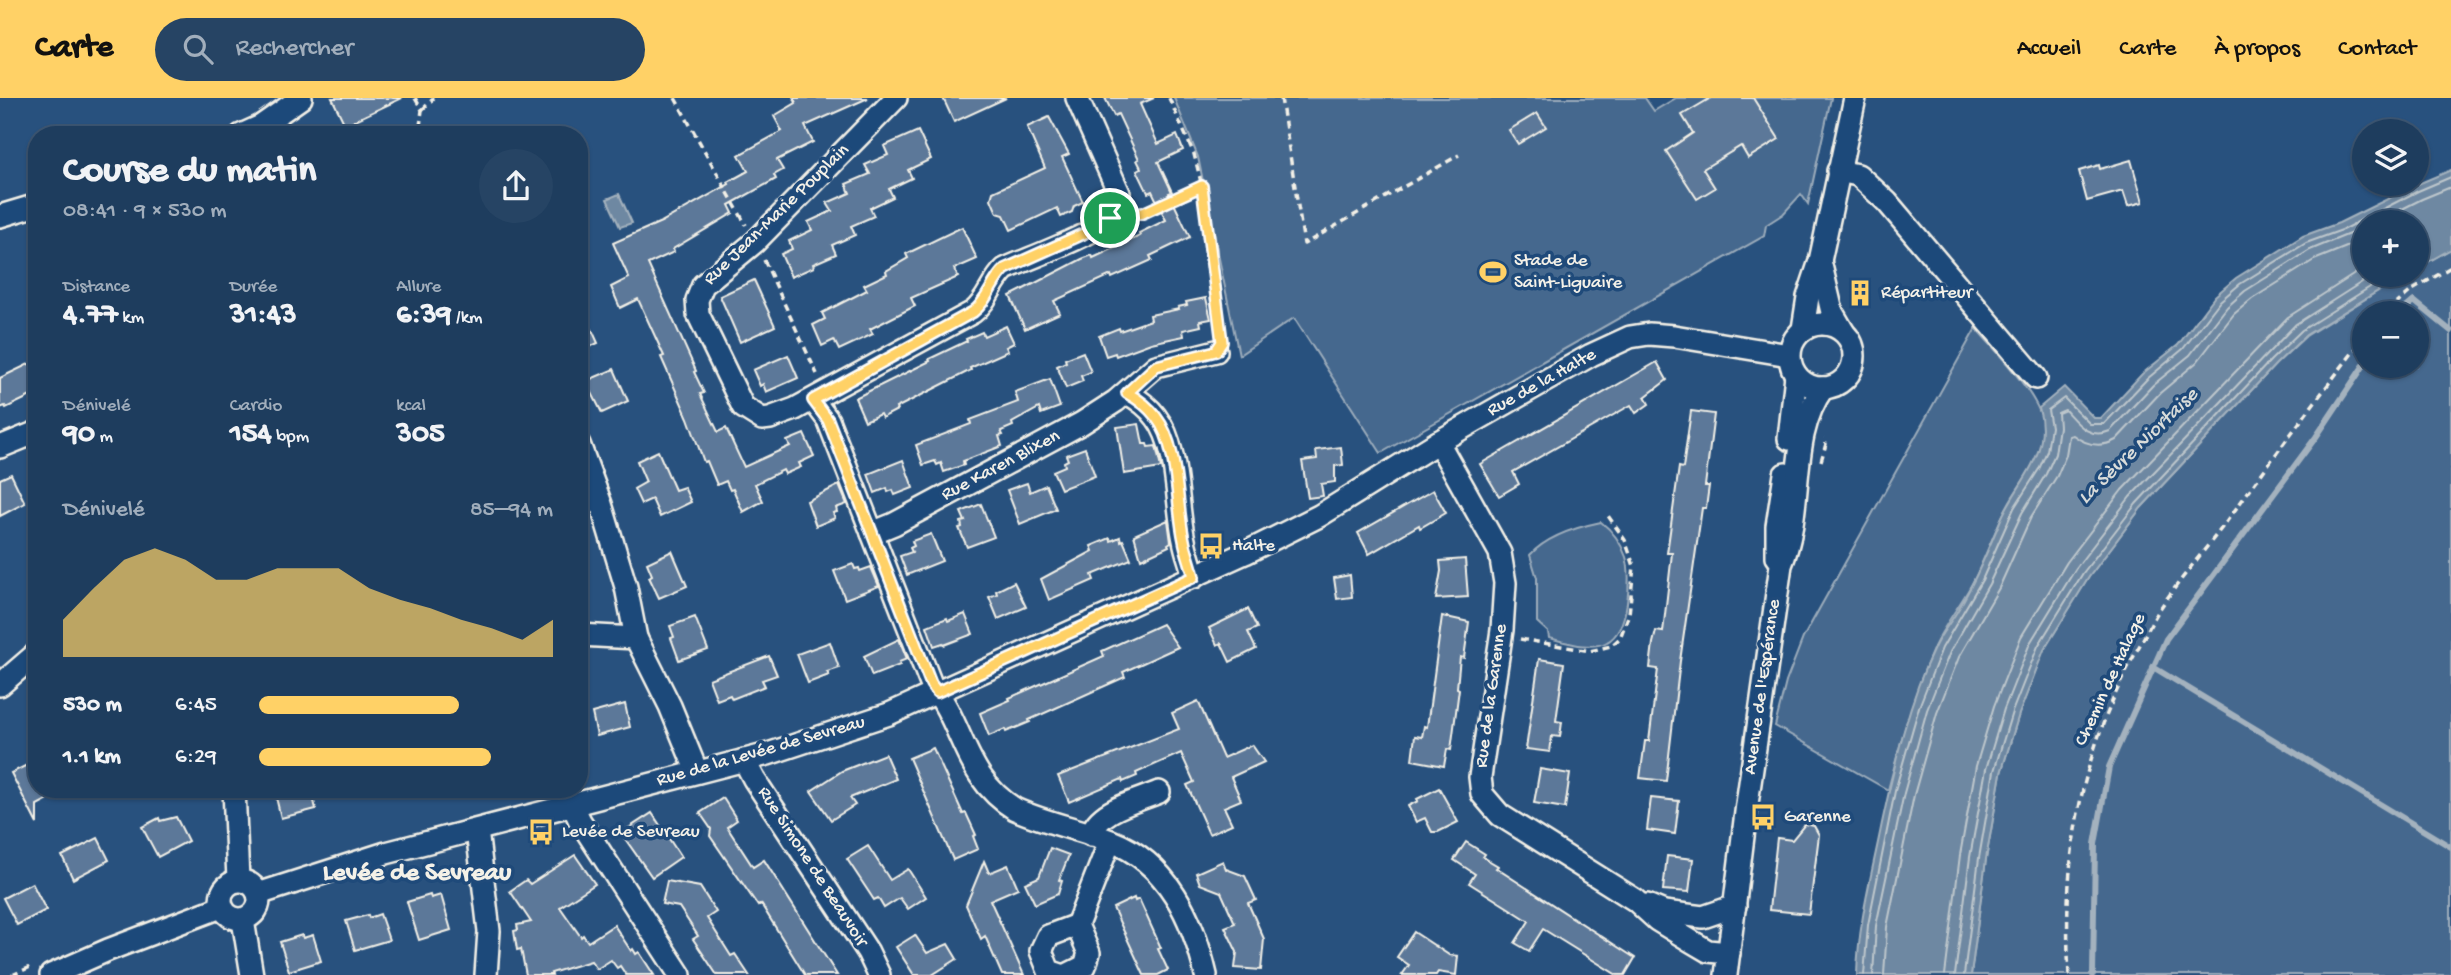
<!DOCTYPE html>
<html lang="fr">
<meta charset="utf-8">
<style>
body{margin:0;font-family:"Gochi Hand",sans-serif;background:#264464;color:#f1f3f6;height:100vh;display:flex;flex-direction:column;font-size:26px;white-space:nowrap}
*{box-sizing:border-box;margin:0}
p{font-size:23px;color:#a1aebc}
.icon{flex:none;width:38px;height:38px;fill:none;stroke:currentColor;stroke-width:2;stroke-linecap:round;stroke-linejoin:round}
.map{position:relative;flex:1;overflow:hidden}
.sheet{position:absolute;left:28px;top:28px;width:560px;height:672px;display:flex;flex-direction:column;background:#1e3d5e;border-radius:28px;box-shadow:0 2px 5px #0004,0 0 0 2px #3c5673}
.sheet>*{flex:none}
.tools{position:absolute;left:2352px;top:21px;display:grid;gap:14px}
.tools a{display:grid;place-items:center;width:77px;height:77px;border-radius:50%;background:#1e3d5e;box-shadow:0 2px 5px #0004,0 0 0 2px #3c5673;font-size:35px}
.pin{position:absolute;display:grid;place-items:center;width:60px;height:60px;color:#fff;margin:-30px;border:4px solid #fff;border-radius:50%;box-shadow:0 2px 7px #0007}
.round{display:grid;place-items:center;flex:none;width:74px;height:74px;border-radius:37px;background:#264464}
.summary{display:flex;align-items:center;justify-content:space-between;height:119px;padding:0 35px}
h1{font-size:38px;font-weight:700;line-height:52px}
.figures{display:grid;grid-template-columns:repeat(3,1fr);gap:10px;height:119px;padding:7px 35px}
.figures div{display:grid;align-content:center}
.figures b{font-size:30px;font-weight:700}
.figures small{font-size:19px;font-weight:400}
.figures p{font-size:19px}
.chart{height:196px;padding:14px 35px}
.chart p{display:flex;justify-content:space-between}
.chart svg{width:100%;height:126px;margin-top:7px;fill:#ffd166;opacity:.7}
ul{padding:0 35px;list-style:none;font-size:23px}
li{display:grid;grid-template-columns:112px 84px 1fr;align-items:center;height:52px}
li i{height:18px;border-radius:9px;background:#ffd166}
header{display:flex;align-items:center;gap:42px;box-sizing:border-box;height:98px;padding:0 35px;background:#ffd166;color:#111}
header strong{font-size:33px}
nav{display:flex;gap:38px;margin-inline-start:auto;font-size:24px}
.search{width:490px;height:63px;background:#264464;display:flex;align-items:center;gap:18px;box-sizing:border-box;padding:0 24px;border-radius:38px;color:#a1aebc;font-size:26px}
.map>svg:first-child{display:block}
</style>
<header>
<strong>Carte</strong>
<div class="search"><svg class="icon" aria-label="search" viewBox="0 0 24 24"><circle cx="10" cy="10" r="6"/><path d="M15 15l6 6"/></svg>Rechercher</div>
<nav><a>Accueil</a><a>Carte</a><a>À propos</a><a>Contact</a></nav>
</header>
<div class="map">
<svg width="2451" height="877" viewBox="0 0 2451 877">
<rect width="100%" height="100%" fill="#28517e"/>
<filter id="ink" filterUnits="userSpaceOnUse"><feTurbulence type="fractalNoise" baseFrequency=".0143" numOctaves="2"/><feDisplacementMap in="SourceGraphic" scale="14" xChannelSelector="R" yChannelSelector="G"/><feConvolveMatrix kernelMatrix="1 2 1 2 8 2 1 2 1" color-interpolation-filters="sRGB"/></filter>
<g filter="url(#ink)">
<g fill="#45688e" stroke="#9cacbb" stroke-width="2" fill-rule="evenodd">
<path d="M1174,0H1645L1654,13L1676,0H1831L1808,106L1801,96L1783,116L1766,127L1764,138L1381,355L1294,220L1239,257L1198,59Z"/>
<path d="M2451,151V877H1971L1986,761L2001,675L2019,616L2043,553L2089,479L2141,410L2276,266L2306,238L2404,177H2417V170ZM2364,215H2417V268H2364Z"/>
<path d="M1976,230C1996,254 2038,296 2043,325C2048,356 2021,382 2008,407C1995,431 1987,456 1975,480C1963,504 1945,525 1934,549C1914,595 1901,643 1888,692L1775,628L1786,584L1803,540Z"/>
<path d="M1601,424C1613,433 1621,445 1626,459C1632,479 1629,533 1607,544C1591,553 1566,544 1549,540L1548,534L1537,524V480L1530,457C1547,438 1577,429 1601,424Z"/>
</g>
<g fill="#6e88a2" stroke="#a4b2be" stroke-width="2">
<path d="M2451,72V151L2417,170V124H2364V177H2404L2306,237L2276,266L2141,410L2089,479L2044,552L2019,616L2001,675L1986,761L1971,877H1857C1858,825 1872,776 1882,725C1895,665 1908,604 1935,548C1941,535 1951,524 1958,512C1975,483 1988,452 2001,421C2019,381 2052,357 2039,310L2064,289L2094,320H2101L2142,276L2178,247L2215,198L2236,180L2303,138L2339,125L2418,86Z"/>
<path d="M619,96L632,125L620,129L607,101Z"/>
</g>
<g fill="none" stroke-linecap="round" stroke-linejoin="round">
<g stroke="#bec7cc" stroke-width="2">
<path d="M2376,124L2422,101L2451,89"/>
<path d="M1864,877L1868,827L1895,693L1919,609L1942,550L1982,482L2014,410L2039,371L2047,353L2051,329L2048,312L2064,300L2090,326H2104L2147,281L2183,251L2220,203L2240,186L2306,145L2342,132L2418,93L2451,79"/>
<path d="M1873,877L1876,828L1904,695L1927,612L1950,554L1989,486L2022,415L2046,376L2055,356L2059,329L2058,315L2065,312C2078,326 2089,342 2110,333L2153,287L2190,257L2227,209L2245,193L2310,152L2364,130"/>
<path d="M1884,877L1887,829L1914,697L1937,615L1959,559L1999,490L2031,419L2057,378L2066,357L2069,338L2073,337C2086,347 2101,350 2116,342L2160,295L2197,264L2234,216L2252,201L2314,162L2364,142"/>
<path d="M1945,877L1960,757L1976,668L1994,608L2021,539L2067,464L2122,392L2288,219L2364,170"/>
<path d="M1955,877L1970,759L1986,671L2004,611L2030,545L2076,470L2130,399L2296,226L2373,177"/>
<path d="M1964,877L1979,760L1994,673L2012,614L2038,548L2083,475L2136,406L2271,262L2302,232L2389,177"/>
</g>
<g stroke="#a4b2be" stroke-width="6">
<path d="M2400,215L2414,203L2451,233"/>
<path d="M2153,569L2451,749"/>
<path d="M2093,877L2095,746L2109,669L2166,541L2316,339L2364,267"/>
</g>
</g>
<g fill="#5b7899" stroke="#f4f1e8" stroke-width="2">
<path d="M332,0H402L345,27Z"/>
<path d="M794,0H868L805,28L813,44L777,62L783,72L774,77L776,81L729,107L733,115L673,151L674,154L648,166L696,273L694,274L704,295L700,296L718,334L726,330L744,369L790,348L787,343L804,336L814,358L799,365L801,369L785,376L783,372L755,386L763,403L743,414L733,391L730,392L726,383L717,387L707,363L704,364L688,320L661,259L664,258L638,201L620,210L611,189L629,180L613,145L661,124L729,86L728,84L748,73L739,57L782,33L774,18L796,5Z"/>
<path d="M943,0H1006L954,24Z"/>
<path d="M1105,0H1154L1140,6L1158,46L1177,37L1183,52L1158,64L1172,94L1169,95L1190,139L1150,158L1152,162L1112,180L1111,177L1054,203L1060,215L1025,231L1010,198L1082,161L1092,157L1093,160L1140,138L1139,135L1166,122L1152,93L1148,95L1137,72L1141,70L1137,62L1139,61L1118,16L1114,18Z"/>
<path d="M1711,0H1753L1779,41L1748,60L1741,48L1703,71L1715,90L1697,101L1666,53L1693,35L1682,17Z"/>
<path d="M1537,15L1546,29L1518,46L1509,32Z"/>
<path d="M1049,19L1069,56L1062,59L1083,104L1074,108L1072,114L1061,119L1057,110L1011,132L1004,117L997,115L991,101L993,94L1045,70L1027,29Z"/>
<path d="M918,33L931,61L908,72L912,80L889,91L893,99L870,110L874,118L851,128L855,137L832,147L836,156L813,166L814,169L791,179L781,156L792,151L789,143L812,132L808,124L832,113L827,105L850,95L846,86L870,76L865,67L888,57L884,48Z"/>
<path d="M2131,62L2143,104L2128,108L2123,93L2087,103L2079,73L2099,67L2100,71Z"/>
<path d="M962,129L977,161L954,171L958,179L911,200L915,208L870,231L873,236L839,252L834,242L822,248L813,227L825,221L822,215L867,192L864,187L887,176L886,173L908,160L906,156Z"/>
<path d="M754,182L775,228L740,244L720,198Z"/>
<path d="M1206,200L1211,221L1200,223L1201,228L1183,232L1184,238L1151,245L1116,258L1115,255L1106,258L1099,238L1119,230L1120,233L1151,222L1150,217L1179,211L1178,209L1187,207L1186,204Z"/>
<path d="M579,203L598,245L579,254Z"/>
<path d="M1006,228L1014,245L1006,249L1008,253L970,270L971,272L896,310L897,312L882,320L880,316L865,323L855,300L930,263L929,261L967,243L966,241L982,234L984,238Z"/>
<path d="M1083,254L1091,274L1081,278L1083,283L1066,290L1057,268L1066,264L1065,261Z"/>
<path d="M788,257L798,280L766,294L763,286L760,288L753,272Z"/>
<path d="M37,262V295L6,310L5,308L0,310V280Z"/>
<path d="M1657,264L1667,282L1645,299L1649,306L1636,315L1631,307L1513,374L1519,386L1499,398L1480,366Z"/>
<path d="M614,271L628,303L602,315L586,283Z"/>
<path d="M1050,281L1060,309L1041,316L1039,310L1012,325L1013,328L1001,333L1003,337L999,338L1002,348L963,363L964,367L944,374L941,365L937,367L935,363L923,367L916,347L971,326L970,322L1018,304L1015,294Z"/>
<path d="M1691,313L1714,316L1705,388H1709L1706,410H1702L1680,563L1666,683L1640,680L1645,643H1649L1658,571L1650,570L1653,545L1656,533L1663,534L1672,455H1667L1679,369L1683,370Z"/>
<path d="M1139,326L1143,346H1147L1148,349L1156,348L1161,370L1124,376L1117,329Z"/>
<path d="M1341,349L1343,367L1335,368V384L1321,386L1323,398L1308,400L1302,363L1317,361L1316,352Z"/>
<path d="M1085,350L1095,378L1061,391L1053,373L1065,368L1064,364L1068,362L1066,357Z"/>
<path d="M658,353L675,392L684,389L691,404L660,419L652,401L641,406L634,391L646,384L637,363Z"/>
<path d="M903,362L913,390L895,397L893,392L888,394L887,390L875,395L868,376Z"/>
<path d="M11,376L25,405L0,418V381Z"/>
<path d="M1027,385L1030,394L1046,387L1056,411L1020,426L1007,392Z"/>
<path d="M839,387L847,406L836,410L837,414L833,415L835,420L816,428L807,403Z"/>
<path d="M1433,392L1446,415L1420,430L1419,427L1369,456L1358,435Z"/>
<path d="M981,406L994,439L967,449L959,430L962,429L961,424L965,423L961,414Z"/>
<path d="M1168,422L1171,444L1168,446L1169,448L1141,461L1134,437Z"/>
<path d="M931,436L942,463L907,477L900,458L912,454L910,450L914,448L912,443Z"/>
<path d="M1120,439L1121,443L1123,442L1131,461L1092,477L1094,482L1049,502L1041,481L1093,453L1091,448L1110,440L1111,443Z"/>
<path d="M672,453L687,488L659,500L649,479L652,477L647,465Z"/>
<path d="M1465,461L1468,499L1436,501L1441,473L1440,463Z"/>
<path d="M853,466L855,471L859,470L860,473L871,469L879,488L845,501L834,473Z"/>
<path d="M1350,477L1352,499L1337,501L1334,480Z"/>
<path d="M1014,484L1026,509L998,521L989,499L997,496L996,493Z"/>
<path d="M1248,511L1257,530L1248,534L1256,551L1230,564L1221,545L1217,547L1209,530Z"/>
<path d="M965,516L973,536L944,547L943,545L934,548L927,528L947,520L948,523Z"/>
<path d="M1442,518L1469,524L1464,560L1460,559L1457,590L1459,591L1451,652L1447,651L1444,668L1412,662L1415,638L1422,639L1424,628L1427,629Z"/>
<path d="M695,519L708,552L679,562L671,540L674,539L670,528Z"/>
<path d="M1162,526L1178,549L1123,574L1125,579L1029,622L1030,624L1006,634L1005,631L989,638L980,615L1010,602L1009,600L1104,558L1102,553Z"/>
<path d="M899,541L907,561L899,564L900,567L872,578L864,558Z"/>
<path d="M830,544L839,570L827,574L829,577L808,585L797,556Z"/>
<path d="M769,558L777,577L762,582L765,588L732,601L730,597L717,602L709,581Z"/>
<path d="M1539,561L1564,565L1556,623L1562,624L1560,639L1552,638L1550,654L1526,651Z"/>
<path d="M1198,603L1223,660L1252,647L1264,664L1231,679L1241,702L1224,709L1232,726L1209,736L1187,687L1194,684L1181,655L1136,675L1137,678L1123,684L1122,681L1069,704L1058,678L1179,631L1172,615Z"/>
<path d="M625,606L630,629L597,638L592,615Z"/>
<path d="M933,650L963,716L966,715L976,737L973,738L978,751L953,762L909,660Z"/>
<path d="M885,656L896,681L850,700L855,707L831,722L811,693L842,673Z"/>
<path d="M37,662V691H67L37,707V726L11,675Z"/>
<path d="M1540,671L1570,676L1565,710L1534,705Z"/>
<path d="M1439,690L1458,724L1438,734H1432L1425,720L1416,724L1408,708L1418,703L1417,701Z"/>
<path d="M274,691H311L316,711L281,720Z"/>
<path d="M723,700L737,722L727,729L753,769L764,762L837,877H805L761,806L758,808L710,738L711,731L700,715Z"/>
<path d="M1651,700L1679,703L1675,736L1647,732Z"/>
<path d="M652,715L681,759L652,779L621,735Z"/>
<path d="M176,719L188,743L158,759L142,729L159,720L160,723Z"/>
<path d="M1805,726L1814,728L1819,737L1809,816L1769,812L1777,740L1792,742Z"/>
<path d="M98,740L109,762L73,781L62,758Z"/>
<path d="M1466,744L1485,756L1483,759L1498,768L1496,770L1635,860L1625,877H1617L1543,831L1529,853L1515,845L1529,823L1469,785L1475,776L1454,762Z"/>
<path d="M868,748L890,782L908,771L926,799L908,811L900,800L884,810L878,800L874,802L847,761Z"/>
<path d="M1050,750L1069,757L1059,782L1062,783L1058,796L1035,806L1025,785L1039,779Z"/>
<path d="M575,757L595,786L560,809L581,839L583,837L588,844L614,827L631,853L633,851L636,856L639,854L654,877H626L620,868L617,870L611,862L597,871L591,863L551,875L552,877H526L521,851L517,852L514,833L518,832L517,827L531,824L510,793L526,782L530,786Z"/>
<path d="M1667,758L1693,761L1689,794L1663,792Z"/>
<path d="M984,763L989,775L1008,767L1018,790L990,802L1024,877H1002L985,838L981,841L966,807Z"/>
<path d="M1223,763L1226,771L1245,778L1256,802L1248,805L1264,841L1261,872L1235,870L1237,854L1225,829L1235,825L1221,794L1200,786L1196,775Z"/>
<path d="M667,783L700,789L716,814L707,820L731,858L735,856L749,877H717L693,841L698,838L679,809L662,806Z"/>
<path d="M32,785L46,812L17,827L3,800Z"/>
<path d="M430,797L431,800L441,797L451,832L419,842L407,804Z"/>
<path d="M1134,800L1135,803L1139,801L1161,850L1158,851L1168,872L1158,877H1144L1113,810Z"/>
<path d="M380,816L389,842L355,852L346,823L368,817L369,820Z"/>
<path d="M1414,834L1449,857L1458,858L1456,877L1438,874L1436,877H1402L1409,867L1397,859Z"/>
<path d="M302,837L303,840L313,837L321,863L289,873L280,844Z"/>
<path d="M915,837L927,855L948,846L957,861L932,877H914L896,849Z"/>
</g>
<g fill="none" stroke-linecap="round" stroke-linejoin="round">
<g stroke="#f4f1e8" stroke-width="26">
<g id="minor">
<path d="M896,0L755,144L703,187L697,202L698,216L743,309L762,321L770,320L795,311L973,214C988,203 991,184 1005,171C1027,161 1096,136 1110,121C1116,113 1118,104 1119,95L1077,0"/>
<path d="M241,37L261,28L301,0"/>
<path d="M1838,73L1858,77L1887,104L2036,280"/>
<path d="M0,118L37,107"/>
<path d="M1820,163L1832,214L1843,233"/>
<circle cx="1822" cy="258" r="32"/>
<path d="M1803,231L1808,199L1820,163L1855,0"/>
<path d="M1127,295C1138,301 1148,308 1156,319C1179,348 1176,406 1184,442C1186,454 1191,466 1194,479"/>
<path d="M813,302L828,322L931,586C965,629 964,680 1015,711C1046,725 1079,731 1111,743C1168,765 1193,821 1206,877"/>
<path d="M1789,341L1796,277"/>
<path d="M1438,344L1500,455L1505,485L1502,532L1480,679L1482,696L1500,717L1635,802L1657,822L1691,843L1708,853L1729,855"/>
<path d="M579,346L601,406L626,489L636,540L670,608L697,674"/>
<path d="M0,349L37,334"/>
<path d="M872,435L894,426L1082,325L1116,303L1156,268L1216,253"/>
<path d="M1777,459V428L1785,376"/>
<path d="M579,537L636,540"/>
<path d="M0,587L37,555"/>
<path d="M744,662L754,681L868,854L879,877"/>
<path d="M234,691L238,782"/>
<path d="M572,706L580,723L680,877"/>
<path d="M477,732L489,833L486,877"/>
<path d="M1091,737C1098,711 1136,704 1159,694"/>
<circle cx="240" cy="802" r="19"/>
<path d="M258,796L386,755L768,656L889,616L1245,455L1319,418L1438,344L1591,257L1630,239L1649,236L1674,238L1789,257"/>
<path d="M1647,807L1664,814L1703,819L1735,808"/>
<path d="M243,822L252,877"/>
<path d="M51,877L108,852L221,809"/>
<path d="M1061,877L1049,873L1041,853L1048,838L1077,827"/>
<path d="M1067,877L1085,868L1089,855L1077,827L1110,743"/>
<path d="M1726,877L1747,706L1781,467C1805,410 1787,339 1823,290"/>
</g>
</g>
<g stroke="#f4f1e8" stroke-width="3.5" stroke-dasharray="7 5" stroke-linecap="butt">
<path d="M415,0L422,12L419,37"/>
<path d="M675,0L746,127"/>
<path d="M1169,0L1194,56L1202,88L1221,235"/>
<path d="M1281,0L1304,146L1459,57"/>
<path d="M422,12L434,0"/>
<path d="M1133,116L1143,115L1202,88"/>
<path d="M764,162L817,276"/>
<path d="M2386,215L2411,193L2451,169"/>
<path d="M1821,363L1826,346L1824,340"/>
<path d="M1520,541L1590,553L1611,548L1620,540L1629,516L1634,468L1625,442L1606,415"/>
<path d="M12,877L33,868"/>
<path d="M2069,877C2062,759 2080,658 2136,554C2144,540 2151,525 2159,512C2180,481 2205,452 2227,423C2272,361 2317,300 2364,240"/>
</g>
<use href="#minor" stroke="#1f4a7a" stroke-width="21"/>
</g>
</g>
<g fill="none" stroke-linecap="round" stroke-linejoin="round" filter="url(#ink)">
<g stroke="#fff" stroke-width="14">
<path id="route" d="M1202,88L1222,244L1216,253L1156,268L1127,295C1138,301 1148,308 1156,319C1179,348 1176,406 1184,442C1186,454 1191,466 1194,479L937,594L931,586L828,322L813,302L973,214C988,203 991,184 1005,171L1083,136L1110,120L1143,115Z"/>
</g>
<use href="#route" stroke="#ffd166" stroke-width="9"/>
</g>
<defs>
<g id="stadium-bare" transform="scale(2.1)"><path d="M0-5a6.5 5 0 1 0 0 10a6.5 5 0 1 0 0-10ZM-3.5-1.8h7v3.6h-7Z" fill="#ffd166" stroke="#1f4a7a" stroke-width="2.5" paint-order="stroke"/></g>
<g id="building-bare" transform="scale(2.1)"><path d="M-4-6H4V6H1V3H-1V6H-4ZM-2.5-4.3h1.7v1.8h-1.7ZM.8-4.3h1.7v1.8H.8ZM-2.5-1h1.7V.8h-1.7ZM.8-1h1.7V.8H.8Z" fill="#ffd166" stroke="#1f4a7a" stroke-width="2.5" paint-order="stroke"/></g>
<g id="bus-bare" transform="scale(2.1)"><path d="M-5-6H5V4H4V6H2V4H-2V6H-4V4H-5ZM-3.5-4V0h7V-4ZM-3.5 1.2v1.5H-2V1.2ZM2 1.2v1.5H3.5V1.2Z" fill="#ffd166" stroke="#1f4a7a" stroke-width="2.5" paint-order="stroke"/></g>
</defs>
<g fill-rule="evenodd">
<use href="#stadium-bare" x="1493" y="174"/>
<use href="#building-bare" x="1860" y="195"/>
<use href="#bus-bare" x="1211" y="448"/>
<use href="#bus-bare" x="1763" y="719"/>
<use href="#bus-bare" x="541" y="734"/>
</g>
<g text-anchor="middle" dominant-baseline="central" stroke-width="7" stroke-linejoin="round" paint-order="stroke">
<g font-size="19" fill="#f4f1e8" stroke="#1f4a7a">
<text transform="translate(777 117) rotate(-44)">Rue Jean-Marie Pouplain</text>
<text transform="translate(1542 285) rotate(-29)">Rue de la Halte</text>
<text transform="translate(1001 368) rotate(-28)">Rue Karen Blixen</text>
<text transform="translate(2111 582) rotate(-65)">Chemin de Halage</text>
<text transform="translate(1763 589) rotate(-82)">Avenue de l'Espérance</text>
<text transform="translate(1492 598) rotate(-82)">Rue de la Garenne</text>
<text transform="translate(761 654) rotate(-16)">Rue de la Levée de Sevreau</text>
<text transform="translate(812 769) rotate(57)">Rue Simone de Beauvoir</text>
</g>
<g font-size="19" fill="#f4f1e8" stroke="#1f4a7a" text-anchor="start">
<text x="1514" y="163">Stade de<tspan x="1514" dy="22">Saint-Liguaire</tspan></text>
<text x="1881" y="195">Répartiteur</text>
<text x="1232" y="448">Halte</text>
<text x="1784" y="719">Garenne</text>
<text x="562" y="734">Levée de Sevreau</text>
</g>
<g font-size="21" font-style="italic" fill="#d9dcda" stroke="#1f4a7a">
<text transform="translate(2139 349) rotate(-44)">La Sèvre Niortaise</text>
</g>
<g font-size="26" font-weight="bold" fill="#f4f1e8" stroke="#1f4a7a">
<text x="417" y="776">Levée de Sevreau</text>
</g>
</g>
</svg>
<div class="tools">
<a><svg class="icon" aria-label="layers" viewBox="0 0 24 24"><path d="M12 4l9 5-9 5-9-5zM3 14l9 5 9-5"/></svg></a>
<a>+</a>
<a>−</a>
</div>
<div class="pin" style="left:1110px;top:120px;background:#1e9e55"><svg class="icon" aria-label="arrive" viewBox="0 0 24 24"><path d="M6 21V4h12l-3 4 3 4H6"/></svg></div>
<section class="sheet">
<div class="summary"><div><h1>Course du matin</h1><p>08:41 · 9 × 530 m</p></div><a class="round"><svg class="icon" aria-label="share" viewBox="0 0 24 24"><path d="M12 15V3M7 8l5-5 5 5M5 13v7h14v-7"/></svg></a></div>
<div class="figures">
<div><p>Distance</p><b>4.77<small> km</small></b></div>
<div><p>Durée</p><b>31:43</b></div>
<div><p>Allure</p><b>6:39<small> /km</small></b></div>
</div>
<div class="figures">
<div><p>Dénivelé</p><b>90<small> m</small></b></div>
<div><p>Cardio</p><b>154<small> bpm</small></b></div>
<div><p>kcal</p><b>305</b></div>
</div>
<div class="chart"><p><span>Dénivelé</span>85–94 m</p>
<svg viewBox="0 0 160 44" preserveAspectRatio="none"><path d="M0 44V31L10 20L20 10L30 6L40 10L50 17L60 17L70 13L80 13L90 13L100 20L110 24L120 27L130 31L140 34L150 38L160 31V44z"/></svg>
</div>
<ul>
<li><b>530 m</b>6:45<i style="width:68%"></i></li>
<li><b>1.1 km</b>6:29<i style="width:79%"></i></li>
</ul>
</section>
</div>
